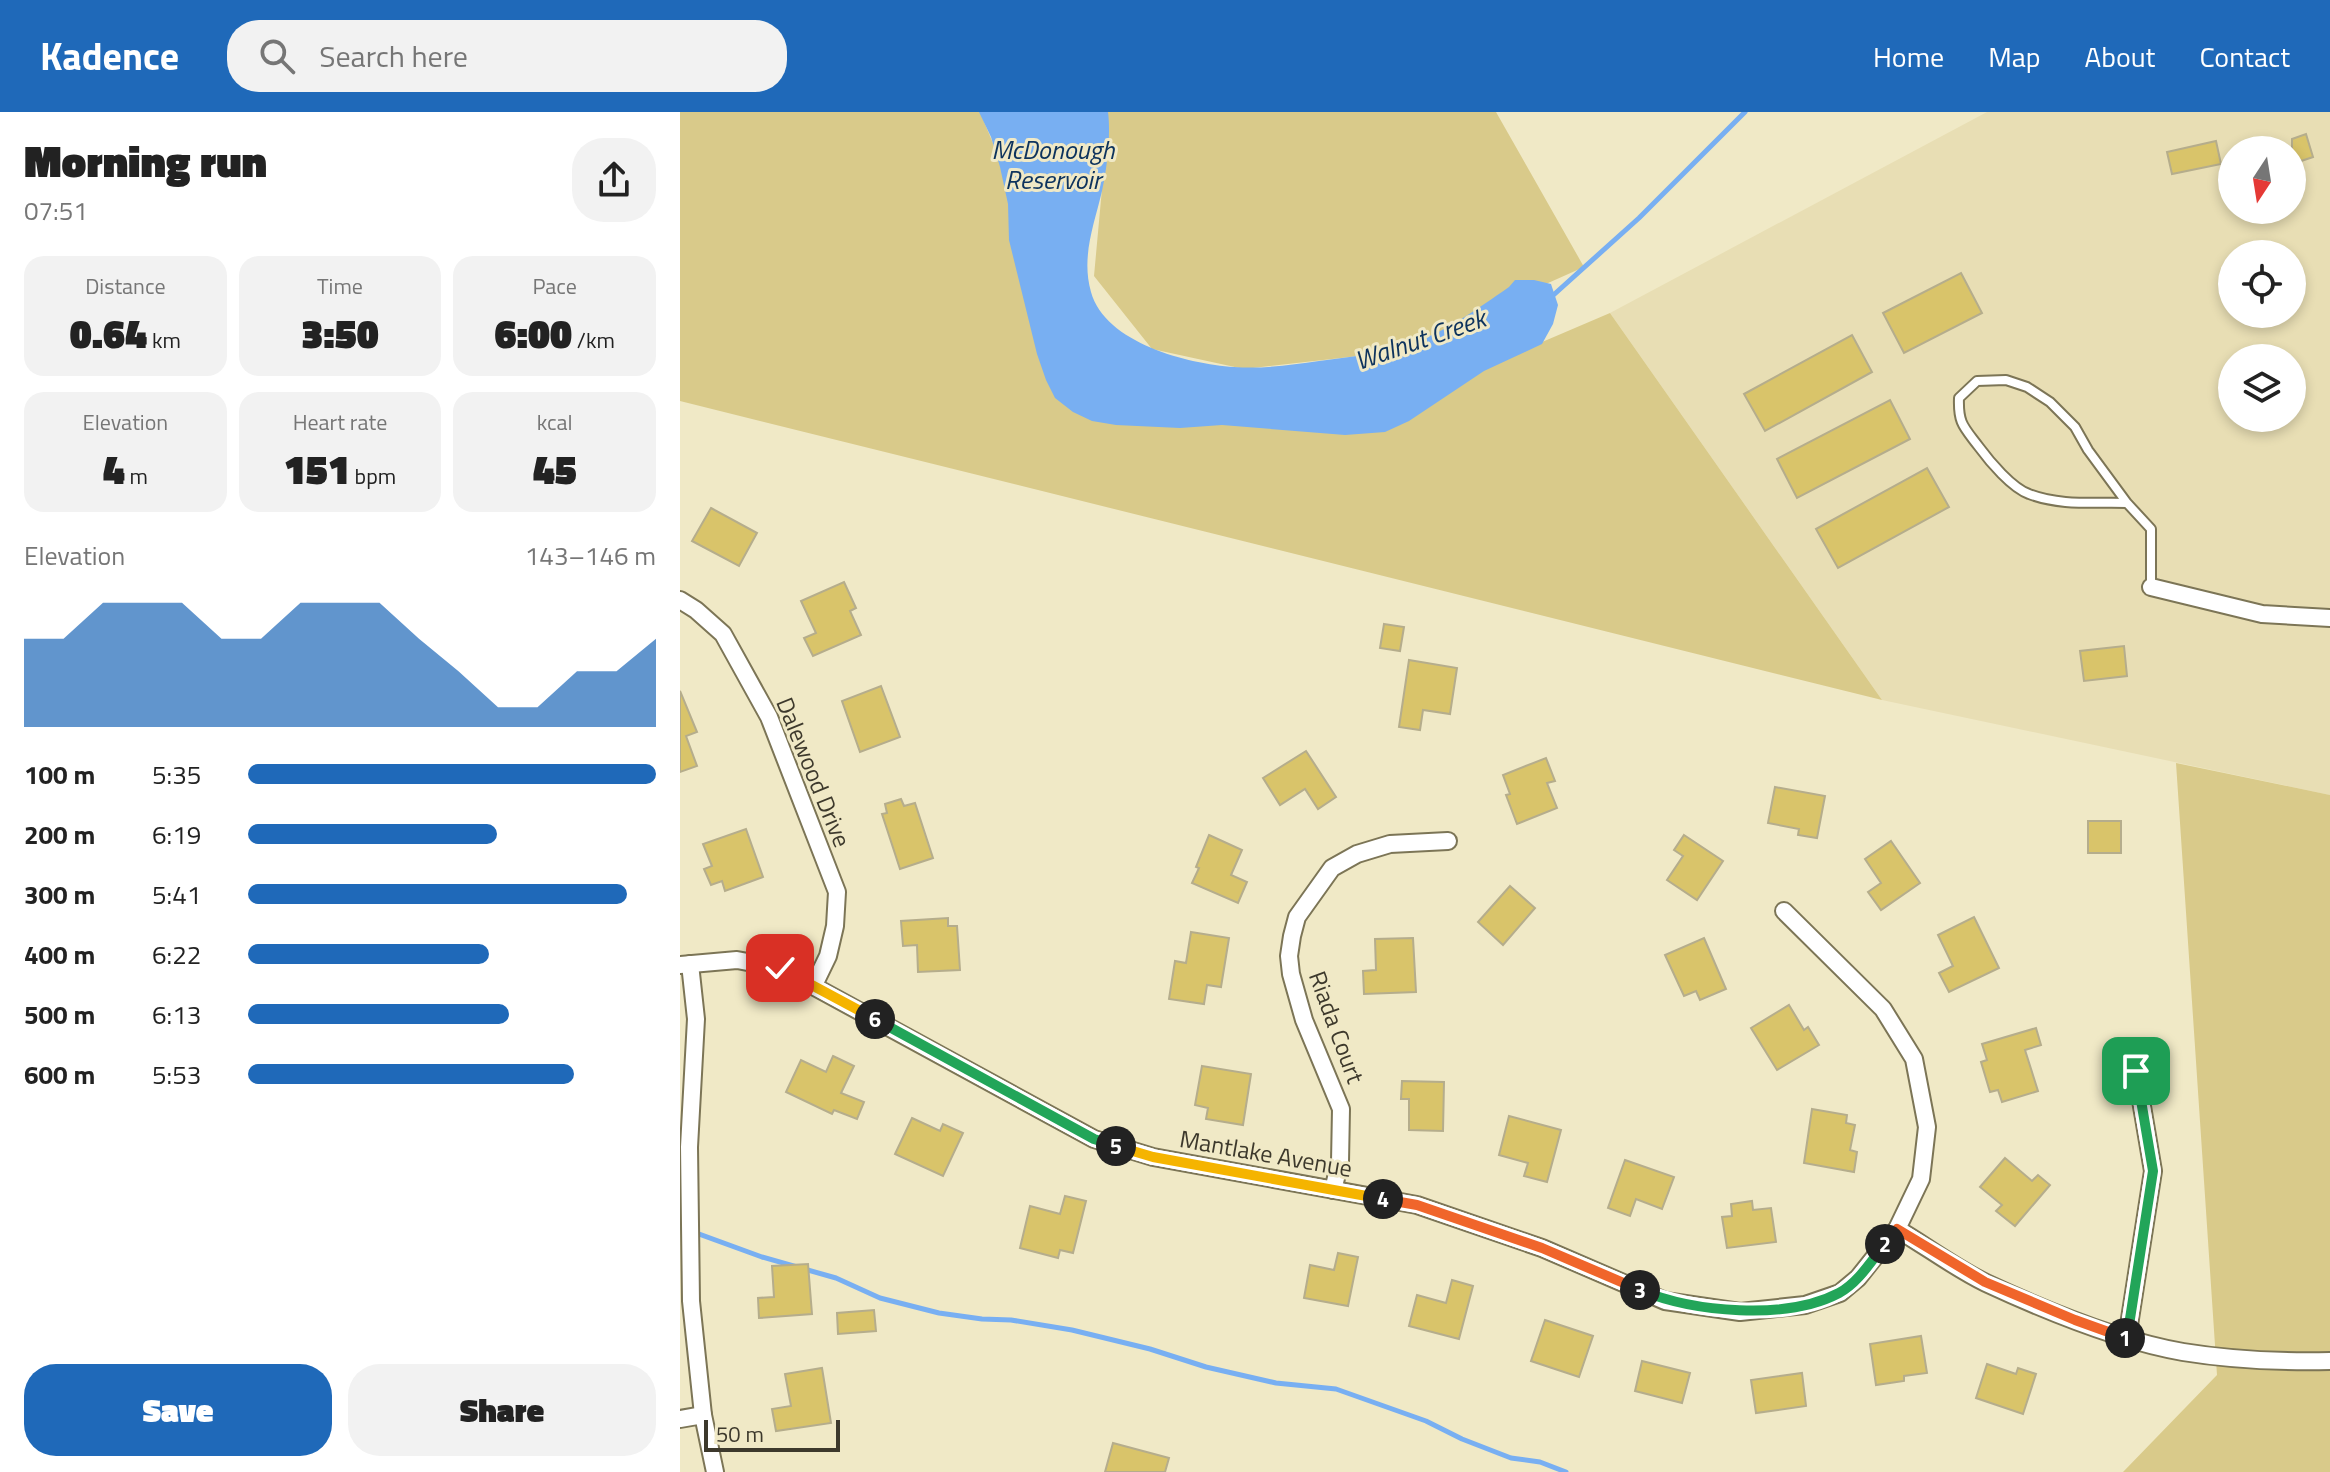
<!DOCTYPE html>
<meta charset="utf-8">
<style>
body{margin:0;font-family:"Titillium Web",sans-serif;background:#f2f2f2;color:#222;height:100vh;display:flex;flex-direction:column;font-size:30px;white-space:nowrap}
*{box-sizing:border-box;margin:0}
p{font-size:26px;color:#767676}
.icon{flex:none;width:44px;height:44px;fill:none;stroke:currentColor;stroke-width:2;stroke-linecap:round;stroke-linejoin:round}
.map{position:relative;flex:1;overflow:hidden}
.panel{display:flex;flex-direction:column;background:#fff;width:680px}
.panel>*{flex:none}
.needle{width:52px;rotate:192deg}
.fabs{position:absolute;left:1538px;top:24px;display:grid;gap:16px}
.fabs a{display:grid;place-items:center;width:88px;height:88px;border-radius:50%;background:#fff;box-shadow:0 4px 12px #0003;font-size:40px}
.scale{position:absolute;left:24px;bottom:20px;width:136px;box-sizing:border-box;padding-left:8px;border:4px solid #3d392c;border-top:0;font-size:22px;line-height:28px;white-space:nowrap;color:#3d392c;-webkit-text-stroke:6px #f0e9c6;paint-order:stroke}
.pin{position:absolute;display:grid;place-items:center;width:68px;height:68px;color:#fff;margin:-34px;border-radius:16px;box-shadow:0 4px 12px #0006}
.km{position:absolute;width:40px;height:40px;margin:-20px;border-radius:50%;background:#222;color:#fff;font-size:22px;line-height:40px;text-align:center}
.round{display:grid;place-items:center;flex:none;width:84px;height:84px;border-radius:32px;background:#f2f2f2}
.headline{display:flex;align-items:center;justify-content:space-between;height:136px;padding:0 24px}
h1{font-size:44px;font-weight:800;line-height:60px}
.stats{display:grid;grid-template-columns:repeat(3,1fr);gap:12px;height:136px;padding:8px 24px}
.stats div{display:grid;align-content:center;border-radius:20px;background:#f2f2f2;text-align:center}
.stats b{font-size:40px;font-weight:800}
.stats small{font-size:22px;font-weight:400}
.stats p{font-size:22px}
.chart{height:224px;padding:16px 24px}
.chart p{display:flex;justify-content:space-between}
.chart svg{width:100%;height:144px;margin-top:8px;fill:#1f69b9;opacity:.7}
.primary-button{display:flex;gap:16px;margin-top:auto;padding:16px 24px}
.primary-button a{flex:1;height:92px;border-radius:32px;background:#1f69b9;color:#fff;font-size:32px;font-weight:800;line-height:92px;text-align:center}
.primary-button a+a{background:#f2f2f2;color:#222}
ul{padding:0 24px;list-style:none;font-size:26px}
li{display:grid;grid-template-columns:128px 96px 1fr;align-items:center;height:60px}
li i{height:20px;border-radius:10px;background:#1f69b9}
header{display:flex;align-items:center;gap:48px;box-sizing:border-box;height:112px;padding:0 40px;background:#1f69b9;color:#fff}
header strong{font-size:38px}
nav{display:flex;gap:44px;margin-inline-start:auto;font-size:28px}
.search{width:560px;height:72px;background:#f2f2f2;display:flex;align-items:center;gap:20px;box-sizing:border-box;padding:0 28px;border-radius:32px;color:#767676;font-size:30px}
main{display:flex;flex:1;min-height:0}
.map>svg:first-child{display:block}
</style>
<header>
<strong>Kadence</strong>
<div class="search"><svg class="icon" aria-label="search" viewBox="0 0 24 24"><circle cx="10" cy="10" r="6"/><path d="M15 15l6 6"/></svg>Search here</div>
<nav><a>Home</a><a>Map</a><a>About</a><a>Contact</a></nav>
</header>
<main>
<section class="panel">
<div class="headline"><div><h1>Morning run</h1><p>07:51</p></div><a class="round"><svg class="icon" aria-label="share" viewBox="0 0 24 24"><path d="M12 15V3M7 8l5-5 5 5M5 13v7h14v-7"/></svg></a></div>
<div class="stats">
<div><p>Distance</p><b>0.64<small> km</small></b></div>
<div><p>Time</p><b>3:50</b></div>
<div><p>Pace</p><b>6:00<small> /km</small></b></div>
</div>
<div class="stats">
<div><p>Elevation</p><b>4<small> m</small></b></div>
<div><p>Heart rate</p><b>151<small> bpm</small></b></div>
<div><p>kcal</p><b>45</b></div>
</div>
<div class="chart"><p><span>Elevation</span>143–146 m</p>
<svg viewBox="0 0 160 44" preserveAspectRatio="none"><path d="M0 44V17L10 17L20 6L30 6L40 6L50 17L60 17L70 6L80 6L90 6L100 17L110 27L120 38L130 38L140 27L150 27L160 17V44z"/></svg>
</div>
<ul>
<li><b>100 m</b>5:35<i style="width:100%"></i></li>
<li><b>200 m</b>6:19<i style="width:61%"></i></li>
<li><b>300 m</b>5:41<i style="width:93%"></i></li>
<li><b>400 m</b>6:22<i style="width:59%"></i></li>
<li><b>500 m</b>6:13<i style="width:64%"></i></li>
<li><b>600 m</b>5:53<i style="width:80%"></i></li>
</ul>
<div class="primary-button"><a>Save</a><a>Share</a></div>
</section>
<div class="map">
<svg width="1650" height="1360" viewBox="0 0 1650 1360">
<rect width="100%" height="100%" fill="#f0e9c6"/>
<path fill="#e8deb4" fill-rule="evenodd" d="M1307,0H1650V683L1202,588L930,201ZM1552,38H1612V98H1552ZM1552,142H1612V202H1552ZM1552,246H1612V306H1552Z"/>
<g fill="#d9ca8a">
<path d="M0,0H300L325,60L366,215L701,299L930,201L1202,588L0,289Z"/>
<path d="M413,0H816L904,155L714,240L564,257L472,237L414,164L425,44Z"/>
<path d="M1496,651L1650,683V1360H1443L1537,1263Z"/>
</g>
<path fill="#78aff2" d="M299,0H428C431,22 427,57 422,79C414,113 401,145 411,180C425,231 508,252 554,255C583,257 611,253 639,249C670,245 699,242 729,232C766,220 797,197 829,175L835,168H854L871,172L878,193L873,212L862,232L804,259L729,309L705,320L665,323L542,313L500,316L436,313L412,309L393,300L375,286L366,268L357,242L329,128L328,92L320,55L311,25Z"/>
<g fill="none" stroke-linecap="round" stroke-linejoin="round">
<g stroke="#78aff2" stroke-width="5">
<path d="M869,187L959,106L1065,0"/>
<path d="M0,1115L82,1145L156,1166L200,1186L259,1201L302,1207L331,1208L392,1218L470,1237L526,1255L596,1271L656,1277L746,1309L782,1327L831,1346L860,1350L886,1360"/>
</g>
</g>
<g fill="#d9c46a" stroke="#b5ad8c" stroke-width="2">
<path d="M1626,22L1633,45L1612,52V27Z"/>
<path d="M1536,29L1541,52L1492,62L1487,40Z"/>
<path d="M1281,161L1302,201L1224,241L1203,201Z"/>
<path d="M1172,223L1192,260L1085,319L1064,282Z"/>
<path d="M1210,288L1230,327L1117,386L1097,347Z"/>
<path d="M1247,356L1269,395L1158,456L1136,417Z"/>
<path d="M31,396L77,421L59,454L12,429Z"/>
<path d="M164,470L176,496L170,499L181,523L133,544L124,526L136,521L121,489Z"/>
<path d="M704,512L724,515L720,539L700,536Z"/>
<path d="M1444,534L1447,564L1404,569L1400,539Z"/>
<path d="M729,548L777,556L770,602L743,598L740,618L719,615Z"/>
<path d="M201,574L220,625L180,640L162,589Z"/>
<path d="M0,579L17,620L6,624L17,654L0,660Z"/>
<path d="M626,639L656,685L638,697L625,677L600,693L583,666Z"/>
<path d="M866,646L875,669L867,671L877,696L837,712L826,683L830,682L823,663Z"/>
<path d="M1095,675L1145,684L1137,726L1118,723L1119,717L1088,711Z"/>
<path d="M221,687L224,694L235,691L253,746L220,757L202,702L207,701L205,692Z"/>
<rect x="1408" y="709" width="33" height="32"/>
<path d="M66,717L83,765L45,779L42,769L31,773L24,757L32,754L23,732Z"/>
<path d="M529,723L562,738L551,763L567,770L558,791L512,771L519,756L516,755Z"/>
<path d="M1004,723L1043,749L1017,788L987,768L1003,744L994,738Z"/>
<path d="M1211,729L1240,771L1201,798L1188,780L1201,771L1185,747Z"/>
<path d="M830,774L855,796L823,833L798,810Z"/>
<path d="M1294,805L1319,856L1269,880L1259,861L1273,854L1258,823Z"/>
<path d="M268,806V814H277L280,858L238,860L237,833L223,834L221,809Z"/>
<path d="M511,820L549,826L541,875L527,873L524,892L489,887L495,849L506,851Z"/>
<path d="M733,826L736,880L684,882L683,859L696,858L695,827Z"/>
<path d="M1024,826L1046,877L1020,888L1016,879L1004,884L985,843Z"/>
<path d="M1109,893L1124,918L1128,915L1139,933L1097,958L1071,916Z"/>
<path d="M1356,916L1361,933L1345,938L1358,979L1322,990L1318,978L1310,980L1301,950L1307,948L1302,932Z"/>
<path d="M153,944L174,954L161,981L184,990L177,1007L154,998L152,1002L106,980L121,948L146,960Z"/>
<path d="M522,954L571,962L563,1013L526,1007L528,996L515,993Z"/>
<path d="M722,969L764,970L763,1019L729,1018V987H721Z"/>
<path d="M1132,997L1167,1003L1166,1011L1175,1013L1170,1038L1177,1040L1174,1060L1124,1051Z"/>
<path d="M829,1004L881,1018L867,1070L844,1064L848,1051L819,1043Z"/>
<path d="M232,1006L260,1019L263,1012L283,1021L263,1064L215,1042Z"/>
<path d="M1325,1046L1352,1069L1358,1063L1370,1073L1335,1114L1316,1099L1322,1093L1300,1075Z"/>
<path d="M945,1048L994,1065L982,1097L956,1087L950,1104L928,1096Z"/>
<path d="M385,1084L406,1089L393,1141L380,1138L378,1146L340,1136L350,1094L380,1102Z"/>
<path d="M1072,1089L1073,1098L1091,1096L1096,1130L1047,1136L1042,1105L1052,1104L1051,1092Z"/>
<path d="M658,1141L678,1145L668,1194L624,1186L630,1153L654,1158Z"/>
<path d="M128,1152L132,1202L79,1206L78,1186L94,1185L92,1154Z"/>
<path d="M772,1168L793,1174L779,1227L729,1214L737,1183L766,1191Z"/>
<path d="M194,1198L196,1219L158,1222L157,1201Z"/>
<path d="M865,1208L913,1224L899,1265L851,1249Z"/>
<path d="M1241,1224L1247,1261L1224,1264V1269L1196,1273L1190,1232Z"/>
<path d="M962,1249L1010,1261L1002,1291L955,1279Z"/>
<path d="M1307,1252L1336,1262L1338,1256L1356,1262L1343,1302L1296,1286Z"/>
<path d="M142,1256L151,1311L96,1319L92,1297L111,1294L105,1262Z"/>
<path d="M1122,1261L1126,1294L1076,1301L1071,1268Z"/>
<path d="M433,1331L489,1346L485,1360H425Z"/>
</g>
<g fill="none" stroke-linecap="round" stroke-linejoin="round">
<g stroke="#7c7556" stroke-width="12">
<path id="lane" d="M1447,391L1408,338L1395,315L1370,290L1347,275L1326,268L1297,269L1279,286C1278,312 1284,315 1299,335C1310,350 1332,376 1349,382C1380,394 1414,390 1447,391L1471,417V475"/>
</g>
<g stroke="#7c7556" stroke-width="20">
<g id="street">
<path d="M1471,475L1582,502L1650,506"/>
<path d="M0,488L16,498L43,522L89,605L157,780L155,814L148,844L134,873"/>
<path d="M10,852L16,907L9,1035L11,1189L23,1303L35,1360"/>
<path d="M0,853L57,848L100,856L414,1027L473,1045L737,1093L862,1136L985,1189L1060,1200L1125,1193L1160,1181L1178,1166L1217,1117L1241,1067L1247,1015L1234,947L1203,897L1104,799"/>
<path d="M653,1078L660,1050L661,997L624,908L611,862L609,844L612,824L617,805L652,756L677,742L710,732L768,729"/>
<path d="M1217,1117C1246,1134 1275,1156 1306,1171C1364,1198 1440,1229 1503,1240C1552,1248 1601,1250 1650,1249"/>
<path d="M1447,1226L1473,1059L1456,959"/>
<path d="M0,1307L23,1303"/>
</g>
</g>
<use href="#lane" stroke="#fff" stroke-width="8"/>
<use href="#street" stroke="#fff" stroke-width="16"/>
</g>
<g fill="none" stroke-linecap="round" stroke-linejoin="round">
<g stroke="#fff" stroke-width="16">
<path id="split-1" d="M1445,1226H1447L1473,1059L1456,959"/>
</g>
<g stroke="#fff" stroke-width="16">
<path id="split-2" d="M1205,1132L1217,1117L1305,1170L1395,1208L1445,1226"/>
</g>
<g stroke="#fff" stroke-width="16">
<path id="split-3" d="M960,1178C1013,1200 1106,1209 1159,1181C1178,1171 1192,1148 1205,1132"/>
</g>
<g stroke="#fff" stroke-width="16">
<path id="split-4" d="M703,1087L737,1093L862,1136L960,1178"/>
</g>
<g stroke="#fff" stroke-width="16">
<path id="split-5" d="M436,1034L473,1045L703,1087"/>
</g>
<g stroke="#fff" stroke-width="16">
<path id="split-6" d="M195,907L414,1027L436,1034"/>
</g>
<g stroke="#fff" stroke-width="16">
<path id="split-7" d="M100,856L195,907"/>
</g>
<use href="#split-1" stroke="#22a559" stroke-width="10"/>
<use href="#split-2" stroke="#f0652b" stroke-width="10"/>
<use href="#split-3" stroke="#22a559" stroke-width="10"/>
<use href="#split-4" stroke="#f0652b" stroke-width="10"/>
<use href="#split-5" stroke="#f5b400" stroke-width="10"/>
<use href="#split-6" stroke="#22a559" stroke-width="10"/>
<use href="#split-7" stroke="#f5b400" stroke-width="10"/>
</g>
<g text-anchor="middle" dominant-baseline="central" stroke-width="6" stroke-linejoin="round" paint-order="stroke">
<g font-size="24" fill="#3d392c" stroke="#f0e9c6">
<text transform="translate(134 660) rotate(68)">Dalewood Drive</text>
<text transform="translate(657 915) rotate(70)">Riada Court</text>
<text transform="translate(586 1041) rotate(10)">Mantlake Avenue</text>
</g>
<g font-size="26" font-style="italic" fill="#0d335d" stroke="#f0e9c6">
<text x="373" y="37">McDonough<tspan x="373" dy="30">Reservoir</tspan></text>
<text transform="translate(740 227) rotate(-19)">Walnut Creek</text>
</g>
</g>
</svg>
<div class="fabs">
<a><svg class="needle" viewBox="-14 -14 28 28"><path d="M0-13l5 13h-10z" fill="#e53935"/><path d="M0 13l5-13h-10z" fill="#767676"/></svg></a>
<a><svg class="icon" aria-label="locate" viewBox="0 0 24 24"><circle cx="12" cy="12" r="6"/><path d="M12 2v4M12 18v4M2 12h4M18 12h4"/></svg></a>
<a><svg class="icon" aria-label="layers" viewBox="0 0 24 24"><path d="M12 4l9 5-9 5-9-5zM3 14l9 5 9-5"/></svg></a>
</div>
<div class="scale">50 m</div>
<div class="pin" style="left:1456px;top:959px;background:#1e9e55"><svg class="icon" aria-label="arrive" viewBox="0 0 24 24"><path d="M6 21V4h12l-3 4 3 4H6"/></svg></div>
<div class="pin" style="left:100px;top:856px;background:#d93025"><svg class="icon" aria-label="check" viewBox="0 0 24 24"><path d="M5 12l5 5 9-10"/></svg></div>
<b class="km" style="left:1445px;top:1226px">1</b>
<b class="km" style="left:1205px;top:1132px">2</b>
<b class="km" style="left:960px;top:1178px">3</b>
<b class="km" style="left:703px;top:1087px">4</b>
<b class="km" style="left:436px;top:1034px">5</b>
<b class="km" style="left:195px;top:907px">6</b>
</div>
</main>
